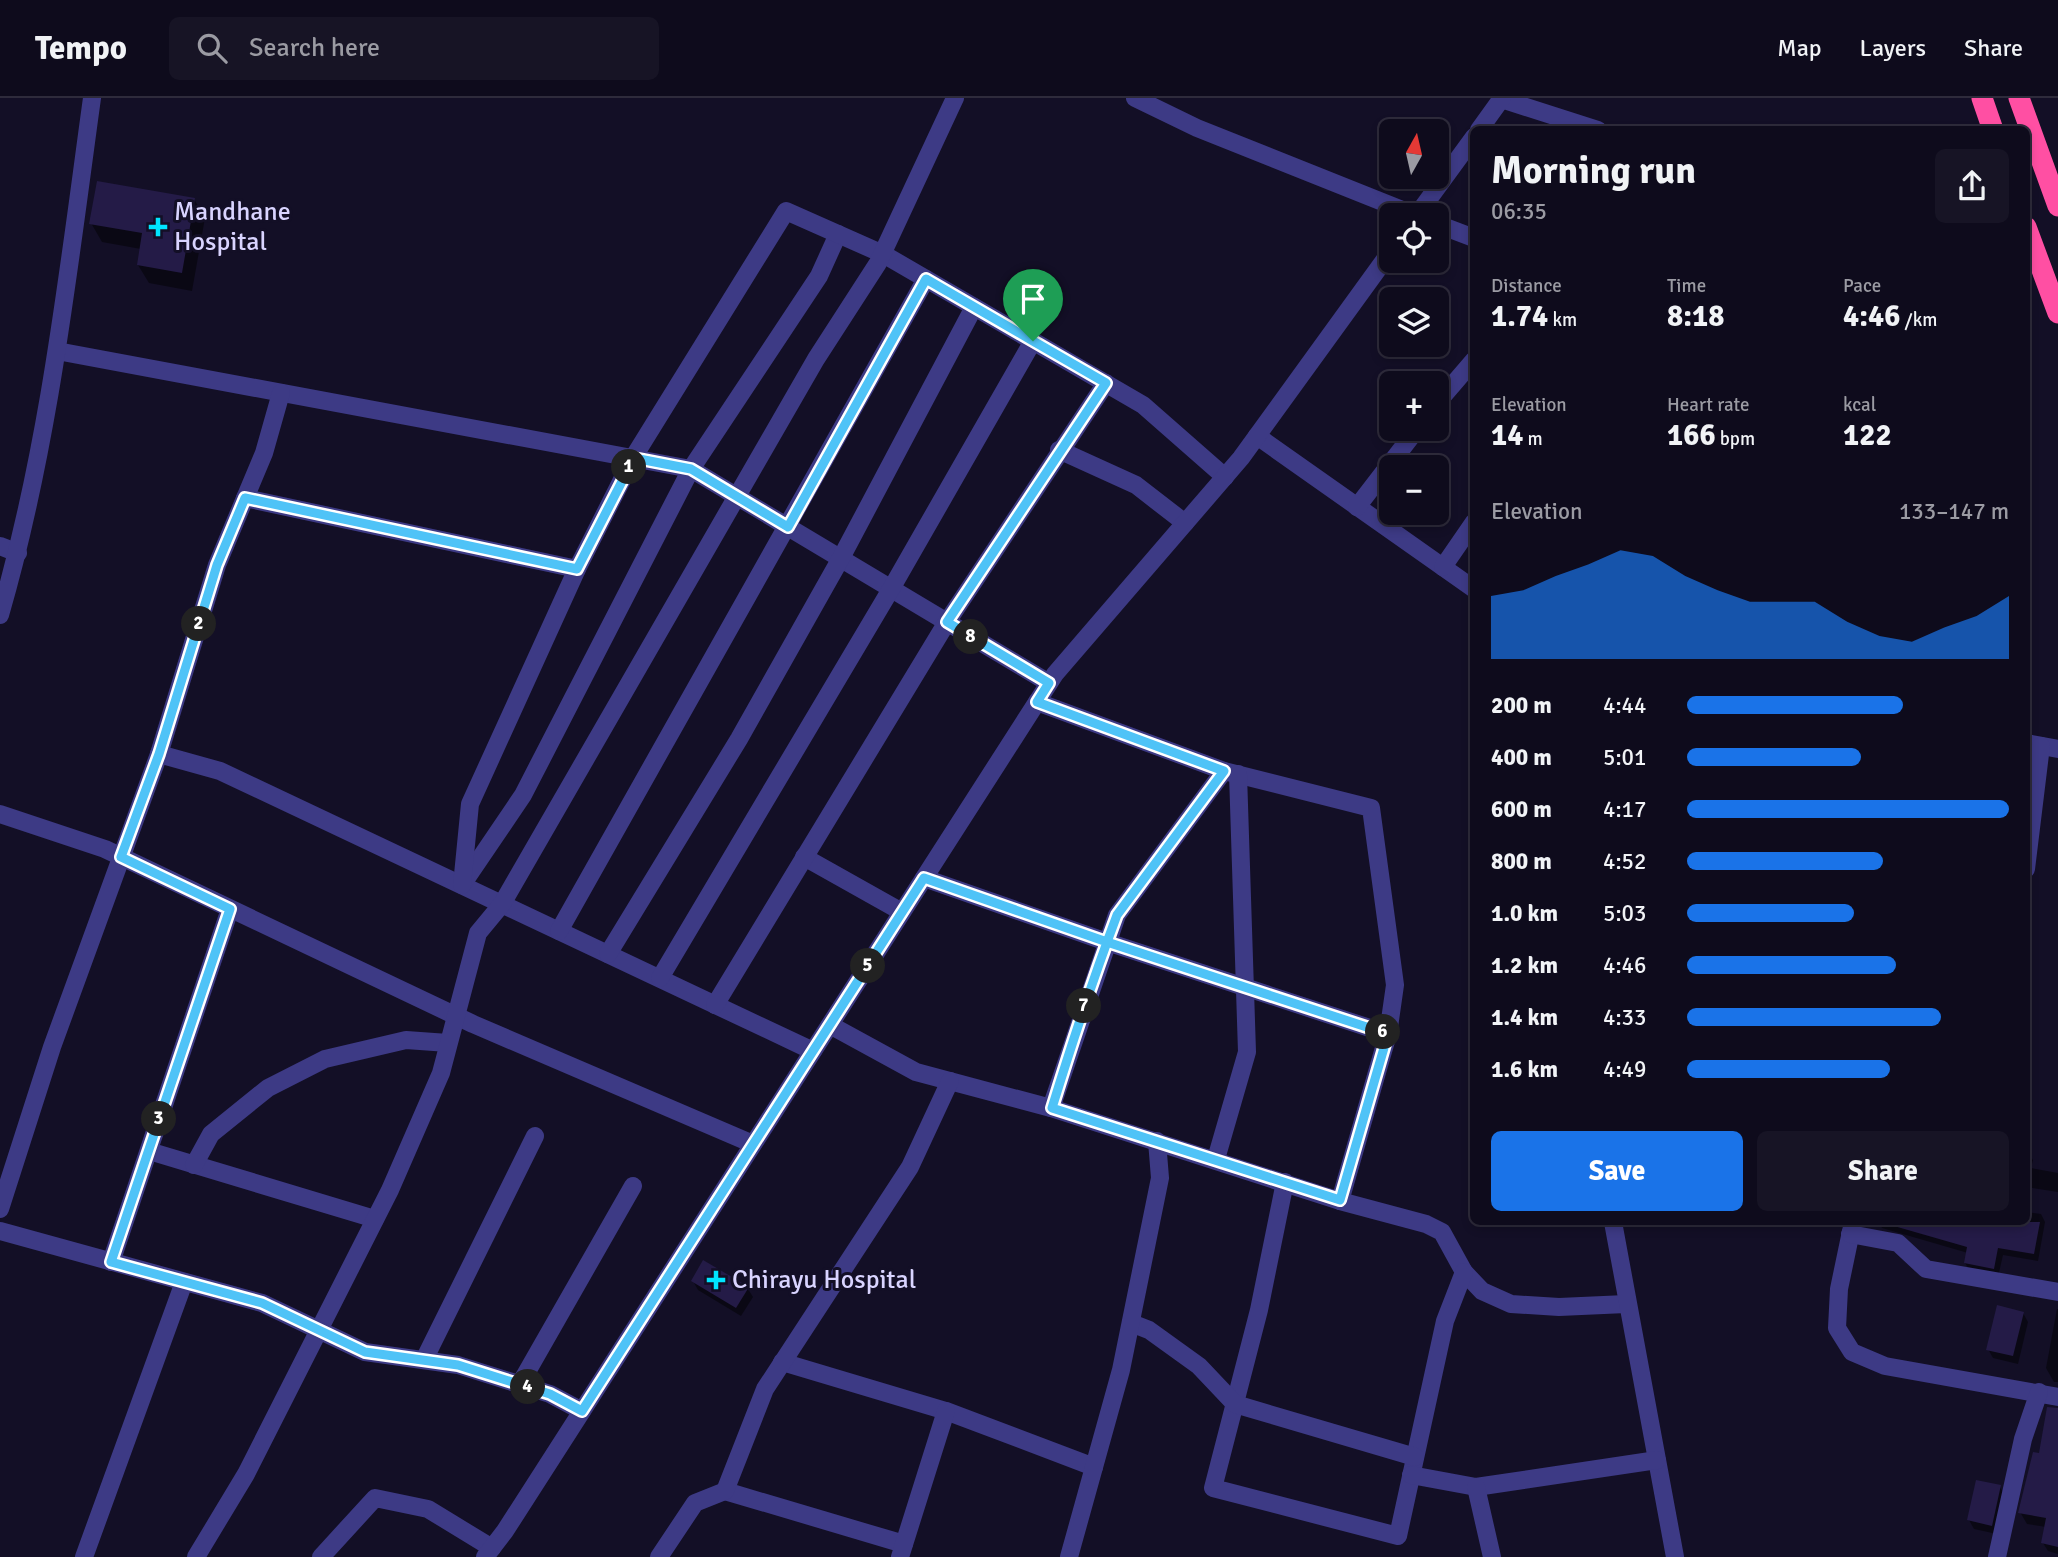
<!DOCTYPE html>
<meta charset="utf-8">
<style>
body{margin:0;font-family:Signika,sans-serif;background:#171425;color:#f1f3f6;height:100vh;display:flex;flex-direction:column;font-size:26px;white-space:nowrap}
*{box-sizing:border-box;margin:0}
p{font-size:23px;color:#9b9ba3}
.icon{flex:none;width:38px;height:38px;fill:none;stroke:currentColor;stroke-width:2;stroke-linecap:round;stroke-linejoin:round}
.map{position:relative;flex:1;overflow:hidden}
.details{position:absolute;left:1470px;top:28px;width:560px;height:1099px;display:flex;flex-direction:column;background:#0e0b1c;border-radius:10px;box-shadow:0 4px 10px #0003,0 0 0 2px #2e2b3b}
.details>*{flex:none}
.needle{width:46px;rotate:8deg}
.fabs{position:absolute;left:1379px;top:21px;display:grid;gap:14px}
.fabs a{display:grid;place-items:center;width:70px;height:70px;border-radius:10px;background:#0e0b1c;box-shadow:0 4px 10px #0003,0 0 0 2px #2e2b3b;font-size:35px}
.pin{position:absolute;display:grid;place-items:center;width:60px;height:60px;color:#fff;margin:-72px -30px;border-radius:50% 50% 50% 0;rotate:-45deg;box-shadow:0 0 7px #0007}
.pin .icon{rotate:45deg}
.km{position:absolute;width:35px;height:35px;margin:-18px;border-radius:50%;background:#222;color:#fff;font-size:19px;line-height:35px;text-align:center}
.round{display:grid;place-items:center;flex:none;width:74px;height:74px;border-radius:10px;background:#171425}
.head{display:flex;align-items:center;justify-content:space-between;height:119px;padding:0 21px}
h1{font-size:38px;font-weight:700;line-height:52px}
.metrics{display:grid;grid-template-columns:repeat(3,1fr);gap:10px;height:119px;padding:7px 21px}
.metrics div{display:grid;align-content:center}
.metrics b{font-size:30px;font-weight:700}
.metrics small{font-size:19px;font-weight:400}
.metrics p{font-size:19px}
.chart{height:196px;padding:14px 21px}
.chart p{display:flex;justify-content:space-between}
.chart svg{width:100%;height:126px;margin-top:7px;fill:#1a73e8;opacity:.7}
.primary-button{display:flex;gap:14px;margin-top:auto;padding:14px 21px}
.primary-button a{flex:1;height:80px;border-radius:10px;background:#1a73e8;color:#fff;font-size:28px;font-weight:700;line-height:80px;text-align:center}
.primary-button a+a{background:#171425;color:#f1f3f6}
ul{padding:0 21px;list-style:none;font-size:23px}
li{display:grid;grid-template-columns:112px 84px 1fr;align-items:center;height:52px}
li i{height:18px;border-radius:9px;background:#1a73e8}
header{display:flex;align-items:center;gap:42px;box-sizing:border-box;height:98px;padding:0 35px;background:#0e0b1c;border-bottom:2px solid #2e2b3b}
header strong{font-size:33px}
nav{display:flex;gap:38px;margin-inline-start:auto;font-size:24px}
.search{width:490px;height:63px;background:#171425;display:flex;align-items:center;gap:18px;box-sizing:border-box;padding:0 24px;border-radius:10px;color:#9b9ba3;font-size:26px}
.map>svg:first-child{display:block}
</style>
<header>
<strong>Tempo</strong>
<div class="search"><svg class="icon" aria-label="search" viewBox="0 0 24 24"><circle cx="10" cy="10" r="6"/><path d="M15 15l6 6"/></svg>Search here</div>
<nav><a>Map</a><a>Layers</a><a>Share</a></nav>
</header>
<div class="map">
<svg width="2058" height="1459" viewBox="0 0 2058 1459">
<rect width="100%" height="100%" fill="#130f26"/>
<g fill="#0007">
<path d="M194,101L205,120L192,193L149,185L138,167L141,151L102,144L91,125Z"/>
<path d="M2026,1054L2033,1062L2031,1070L2058,1075V1094L2026,1089Z"/>
<path d="M2026,1114L2041,1116L2045,1124L2038,1163L2003,1157L1998,1179L1970,1173L1965,1165L1968,1155L1882,1130L1878,1124H2026Z"/>
<path d="M693,1183L748,1191L753,1199L741,1218L698,1192Z"/>
<path d="M2057,1211H2058V1284H2054L2046,1270Z"/>
<path d="M2023,1215L2028,1224L2018,1266L1993,1260L1988,1251Z"/>
<path d="M2058,1325V1456L2048,1453L2043,1445L2046,1429L2027,1426L2020,1414L2040,1357Z"/>
<path d="M2000,1389L2005,1398L1997,1436L1974,1431L1969,1422Z"/>
</g>
<g fill="#241b47">
<path d="M97,83L195,100L182,175L137,167L142,135L89,126Z"/>
<path d="M1894,1124H2040L2034,1156L1998,1150L1994,1171L1964,1165L1967,1149L1894,1128Z"/>
<path d="M703,1162L749,1189L736,1210L691,1183Z"/>
<path d="M1997,1207L2024,1214L2013,1258L1986,1252Z"/>
<path d="M2047,1309L2058,1310V1449L2041,1445L2046,1420L2018,1415L2033,1354L2039,1355Z"/>
<path d="M1976,1382L2001,1387L1992,1428L1967,1422Z"/>
</g>
<g fill="none" stroke-linecap="round" stroke-linejoin="round">
<g stroke="#3d3a85" stroke-width="18">
<path d="M1135,0L1197,30L1415,117"/>
<path d="M1501,1L1598,32"/>
<path d="M1479,32L1502,0"/>
<path d="M1417,117L1474,39"/>
<path d="M1437,126L1474,140"/>
<path d="M57,253L691,371L1049,585"/>
<path d="M1437,305L1474,262"/>
<path d="M1257,338L1474,491"/>
<path d="M1059,352L1136,387L1185,425"/>
<path d="M245,400L577,471"/>
<path d="M1357,409L1417,331"/>
<path d="M0,448L18,455"/>
<path d="M1443,469L1474,424"/>
<path d="M0,517C49,348 68,174 92,0"/>
<path d="M1037,604L1224,673L1371,710L1395,887L1388,936L1340,1103"/>
<path d="M2026,645L2058,651"/>
<path d="M159,656L220,673L813,953"/>
<path d="M0,716L105,751L473,926L753,1046"/>
<path d="M804,759L902,814"/>
<path d="M2026,771L2041,648"/>
<path d="M924,780L1107,844L1388,936"/>
<path d="M464,784L523,697L691,371L819,178L838,136"/>
<path d="M462,787L470,706L577,471L633,360L786,113L883,156L1143,307L1225,379"/>
<path d="M559,833L926,181"/>
<path d="M608,856L739,641L841,460L974,209"/>
<path d="M660,880L891,491L1033,243"/>
<path d="M715,907L947,524L1106,285"/>
<path d="M830,927L916,974L1051,1010L1340,1103L1426,1126L1442,1134L1464,1174L1482,1193L1511,1206L1559,1209L1626,1206"/>
<path d="M1051,1010L1117,817L1224,673"/>
<path d="M149,1053L375,1121"/>
<path d="M1216,1061L1247,954L1238,676"/>
<path d="M194,1067L211,1036L268,990L325,961L406,942L448,945"/>
<path d="M1285,1084L1259,1212L1213,1390L1398,1438L1445,1223L1464,1174"/>
<path d="M0,1111L52,949L159,656L217,467L264,355L281,295"/>
<path d="M1613,1124L1675,1459"/>
<path d="M1853,1124L1839,1191L1837,1230L1852,1254L1885,1268L2058,1299"/>
<path d="M0,1133L262,1205L365,1254L458,1267L550,1296L582,1313"/>
<path d="M1850,1136L1898,1145L1926,1171L2058,1194"/>
<path d="M111,1164L230,811"/>
<path d="M1131,1225L1149,1232L1199,1268L1235,1306L1415,1359"/>
<path d="M424,1262L535,1038"/>
<path d="M782,1264L946,1313L1094,1369"/>
<path d="M520,1286L633,1088"/>
<path d="M1411,1377L1476,1389L1657,1362"/>
<path d="M1476,1389L1492,1459"/>
<path d="M725,1393L904,1446"/>
<path d="M84,1459L184,1184"/>
<path d="M196,1459L246,1376L390,1092L441,975L478,835L502,806L816,261L878,165L955,0"/>
<path d="M321,1459L375,1400L428,1411L492,1450"/>
<path d="M485,1459L505,1433L1055,576L1241,360L1391,153"/>
<path d="M659,1459L695,1405L725,1393L765,1291L910,1069L950,983"/>
<path d="M900,1459L946,1313"/>
<path d="M1069,1459L1121,1272L1160,1080L1157,1043"/>
<path d="M1997,1459L2023,1341L2039,1294"/>
</g>
<g stroke="#ff4fa3" stroke-width="21">
<path d="M1982,0L1993,32"/>
<path d="M2019,0L2058,108"/>
<path d="M2026,129L2058,215"/>
</g>
</g>
<g fill="none" stroke-linecap="round" stroke-linejoin="round">
<g stroke="#fff" stroke-width="14">
<path id="route" d="M1033,243L926,181L788,429L691,371L634,360L577,471L245,400L217,467L159,656L121,759L230,811L111,1164L262,1205L365,1254L458,1267L550,1296L582,1313L924,780L1107,844L1388,936L1340,1102L1052,1010C1072,945 1093,881 1117,817L1224,673L1037,604L1049,585L947,524L1106,285L1033,243"/>
</g>
<use href="#route" stroke="#4fc3f7" stroke-width="9"/>
</g>
<g fill="#00e5ff" stroke="#130f26" stroke-width="2.5">
<path d="M154.5 118.5h7v7h7v7h-7v7h-7v-7h-7v-7h7z"/>
<path d="M712.5 1171.5h7v7h7v7h-7v7h-7v-7h-7v-7h7z"/>
</g>
<g text-anchor="middle" dominant-baseline="central" stroke-width="6" stroke-linejoin="round" paint-order="stroke">
<g font-size="26" fill="#d9d4ff" stroke="#130f26" text-anchor="start">
<text x="174" y="114">Mandhane<tspan x="174" dy="30">Hospital</tspan></text>
<text x="732" y="1182">Chirayu Hospital</text>
</g>
</g>
</svg>
<div class="fabs">
<a><svg class="needle" viewBox="-14 -14 28 28"><path d="M0-13l5 13h-10z" fill="#e53935"/><path d="M0 13l5-13h-10z" fill="#9b9ba3"/></svg></a>
<a><svg class="icon" aria-label="locate" viewBox="0 0 24 24"><circle cx="12" cy="12" r="6"/><path d="M12 2v4M12 18v4M2 12h4M18 12h4"/></svg></a>
<a><svg class="icon" aria-label="layers" viewBox="0 0 24 24"><path d="M12 4l9 5-9 5-9-5zM3 14l9 5 9-5"/></svg></a>
<a>+</a>
<a>−</a>
</div>
<div class="pin" style="left:1033px;top:243px;background:#1e9e55"><svg class="icon" aria-label="arrive" viewBox="0 0 24 24"><path d="M6 21V4h12l-3 4 3 4H6"/></svg></div>
<b class="km" style="left:629px;top:369px">1</b>
<b class="km" style="left:199px;top:526px">2</b>
<b class="km" style="left:159px;top:1021px">3</b>
<b class="km" style="left:528px;top:1289px">4</b>
<b class="km" style="left:868px;top:868px">5</b>
<b class="km" style="left:1383px;top:934px">6</b>
<b class="km" style="left:1084px;top:908px">7</b>
<b class="km" style="left:971px;top:539px">8</b>
<section class="details">
<div class="head"><div><h1>Morning run</h1><p>06:35</p></div><a class="round"><svg class="icon" aria-label="share" viewBox="0 0 24 24"><path d="M12 15V3M7 8l5-5 5 5M5 13v7h14v-7"/></svg></a></div>
<div class="metrics">
<div><p>Distance</p><b>1.74<small> km</small></b></div>
<div><p>Time</p><b>8:18</b></div>
<div><p>Pace</p><b>4:46<small> /km</small></b></div>
</div>
<div class="metrics">
<div><p>Elevation</p><b>14<small> m</small></b></div>
<div><p>Heart rate</p><b>166<small> bpm</small></b></div>
<div><p>kcal</p><b>122</b></div>
</div>
<div class="chart"><p><span>Elevation</span>133–147 m</p>
<svg viewBox="0 0 160 44" preserveAspectRatio="none"><path d="M0 44V22L10 20L20 15L30 11L40 6L50 8L60 15L70 20L80 24L90 24L100 24L110 31L120 36L130 38L140 33L150 29L160 22V44z"/></svg>
</div>
<ul>
<li><b>200 m</b>4:44<i style="width:67%"></i></li>
<li><b>400 m</b>5:01<i style="width:54%"></i></li>
<li><b>600 m</b>4:17<i style="width:100%"></i></li>
<li><b>800 m</b>4:52<i style="width:61%"></i></li>
<li><b>1.0 km</b>5:03<i style="width:52%"></i></li>
<li><b>1.2 km</b>4:46<i style="width:65%"></i></li>
<li><b>1.4 km</b>4:33<i style="width:79%"></i></li>
<li><b>1.6 km</b>4:49<i style="width:63%"></i></li>
</ul>
<div class="primary-button"><a>Save</a><a>Share</a></div>
</section>
</div>
